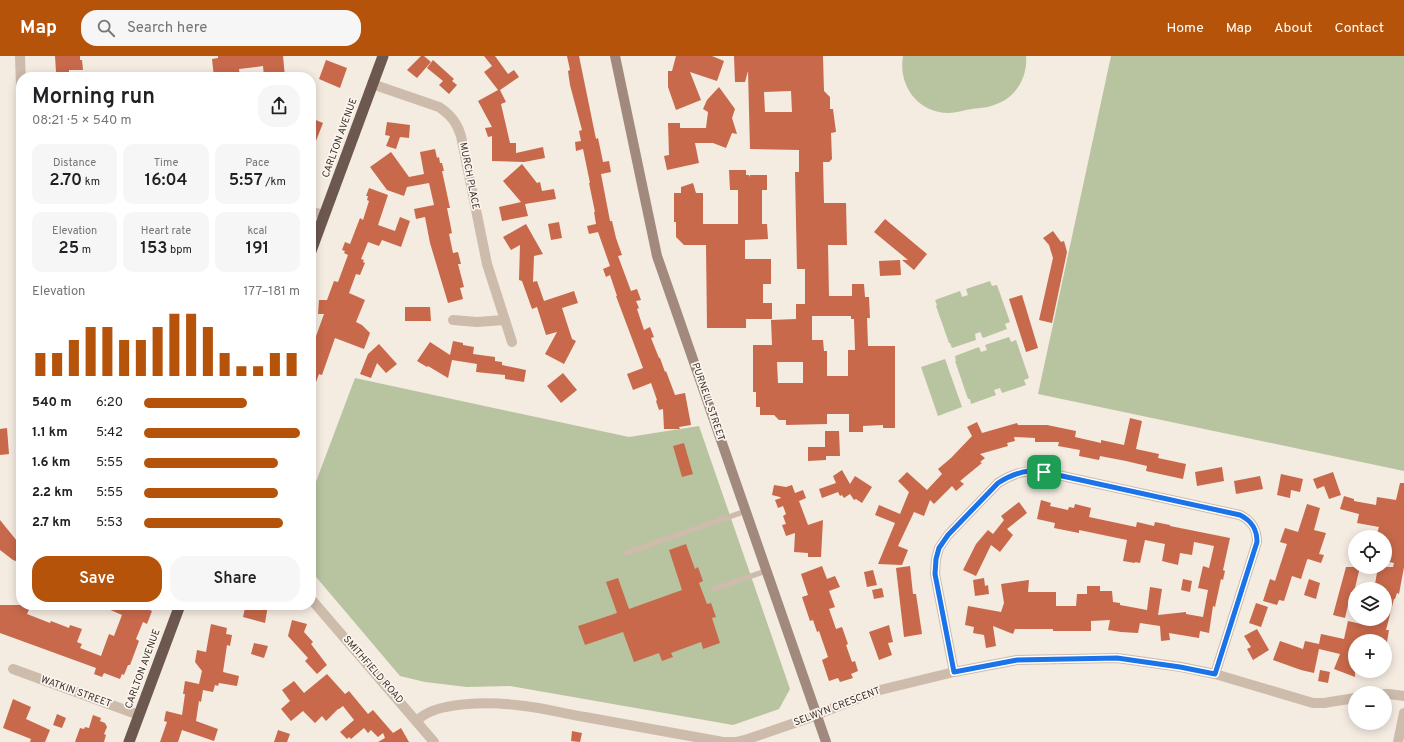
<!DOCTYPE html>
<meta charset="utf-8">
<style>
body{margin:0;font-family:Overpass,sans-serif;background:#f6f6f6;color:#202124;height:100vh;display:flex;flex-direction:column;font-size:15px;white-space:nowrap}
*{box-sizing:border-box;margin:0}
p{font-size:13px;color:#757577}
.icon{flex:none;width:22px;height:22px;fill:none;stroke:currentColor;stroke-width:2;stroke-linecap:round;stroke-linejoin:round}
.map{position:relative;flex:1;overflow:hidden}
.sheet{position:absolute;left:16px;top:16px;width:300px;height:538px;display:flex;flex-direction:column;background:#fff;border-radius:16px;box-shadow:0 2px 10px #0003}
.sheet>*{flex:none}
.buttons{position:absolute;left:1348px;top:474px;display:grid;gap:8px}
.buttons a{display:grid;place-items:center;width:44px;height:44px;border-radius:50%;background:#fff;box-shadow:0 2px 10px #0003;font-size:20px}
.pin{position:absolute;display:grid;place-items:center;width:34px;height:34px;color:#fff;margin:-17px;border-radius:8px;box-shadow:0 2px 6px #0006}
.round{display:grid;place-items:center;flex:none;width:42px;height:42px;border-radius:16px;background:#f6f6f6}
.overview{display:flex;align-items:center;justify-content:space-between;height:68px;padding:0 16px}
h1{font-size:22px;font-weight:600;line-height:30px}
.figures{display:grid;grid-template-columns:repeat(3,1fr);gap:6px;height:68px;padding:4px 16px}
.figures div{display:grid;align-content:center;border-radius:10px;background:#f6f6f6;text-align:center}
.figures b{font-size:17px;font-weight:600}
.figures small{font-size:11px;font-weight:400}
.figures p{font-size:11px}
.chart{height:112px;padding:8px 16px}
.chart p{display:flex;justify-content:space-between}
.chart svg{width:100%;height:72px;margin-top:4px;stroke:#b45309;stroke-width:6}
.cta{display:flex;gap:8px;margin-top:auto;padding:8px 16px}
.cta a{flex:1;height:46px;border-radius:16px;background:#b45309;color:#fff;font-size:16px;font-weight:600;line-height:46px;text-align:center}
.cta a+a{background:#f6f6f6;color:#202124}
ul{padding:0 16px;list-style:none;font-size:13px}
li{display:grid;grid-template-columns:64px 48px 1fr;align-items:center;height:30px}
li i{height:10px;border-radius:5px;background:#b45309}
header{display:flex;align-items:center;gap:24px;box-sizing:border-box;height:56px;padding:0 20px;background:#b45309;color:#fff}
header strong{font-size:19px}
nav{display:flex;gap:22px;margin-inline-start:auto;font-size:14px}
.search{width:280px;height:36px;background:#f6f6f6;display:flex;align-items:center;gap:10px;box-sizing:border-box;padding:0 14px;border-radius:16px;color:#757577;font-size:15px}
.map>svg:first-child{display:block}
</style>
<header>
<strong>Map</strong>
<div class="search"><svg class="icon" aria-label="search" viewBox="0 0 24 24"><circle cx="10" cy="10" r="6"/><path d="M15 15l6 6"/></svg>Search here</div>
<nav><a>Home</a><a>Map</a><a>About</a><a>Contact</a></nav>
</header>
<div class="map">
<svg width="1404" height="686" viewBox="0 0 1404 686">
<rect width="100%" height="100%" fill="#f4ebe1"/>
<g fill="#b8c4a0">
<path d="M903,0H1026C1028,19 1017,40 999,47C991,51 981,52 972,53C964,54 956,57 948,57C917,56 898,29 903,0Z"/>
<path d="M1111,0H1404V415L1038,338Z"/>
<path d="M990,225L992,230L997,229L1010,266L1005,268L1007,273L983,282L980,276L975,278L976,284L952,292L950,287H949L936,250L937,249L935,244L960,235L962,241L968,239L966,233Z"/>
<path d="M1009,281L1011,286L1016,284L1029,322L1024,324L1026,329L1002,337L1000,332L994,334L996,339L971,348L970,343H968L955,305H956L955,300L979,291L981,296L987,294L985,289Z"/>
<path d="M945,303L962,351L938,360L921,311Z"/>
<path d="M355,322L629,381L699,370L790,633L779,653L733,669L510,630L467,631L425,626L400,620L311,515V439Z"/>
</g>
<g fill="#c8694b" fill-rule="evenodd">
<path d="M55,0H80V4H82L83,14H69V16H56Z"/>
<path d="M218,0H283L285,21H264L263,10L239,13L240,21H214L212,3L218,2Z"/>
<path d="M421,0H424L431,6L417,22L407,14Z"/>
<path d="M484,0H495L508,18L514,14L519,21L500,34L506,46L501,48L510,87H516V97L543,91L545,102L524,106L492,105V80L488,81L485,72L492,71L478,45L498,34L484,16L492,10Z"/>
<path d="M567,0H579L596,83L598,82L603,106L609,105L611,116L601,118L610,165H612L616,182L622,199L618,200L631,235L637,233L641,244L636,245L639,252L637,253L644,274L650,271L654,281L651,282L659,302H660L665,316L666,315L675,339L685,337L691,369L679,371L680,373H664L663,353L659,354L656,345L657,344L651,327L633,334L627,318L643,312L616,240H617L610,219L606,221L603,213L610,210L598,176L589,178L587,170L596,168L594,156H595L589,127H590L583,93L576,95L575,86L581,85L579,75L582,74L570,29L568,15L570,14Z"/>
<path d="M676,0H712L724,5L717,25L690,16L701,44L676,54L668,31V15H672Z"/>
<path d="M734,0H823L824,35L830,41V53H833L836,76L831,77L832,103L829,106H823L824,147H846L847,189H828L829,240H852V228H864L865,241H869L870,262H867L868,290H895V372H883V369L863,370V376H849V358H827V368L786,369V364H779L774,359H760V351H756V336H753V289H772L771,264L796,263V248H805V213H797L795,116H799V94L750,93L748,15L745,26H735ZM791,35L792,56H765L764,36ZM812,260H851V263H854L855,294H848V320H827V295H824L823,284H812ZM777,306H803V327H778Z"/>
<path d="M326,4L347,12L340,32L319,23Z"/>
<path d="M433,4L454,23L452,25L457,29L449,38L439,29L443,25L427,12Z"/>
<path d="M719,31L735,53L732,62L737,78L732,77L726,92L713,87H695L699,107L667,114L664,100L669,99L668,67H680V72H706L708,56L703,53L707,44Z"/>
<path d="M311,62L323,67L312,95H311Z"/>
<path d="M387,66L410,69L409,82L400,81L396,93L386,90L390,80L385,79Z"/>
<path d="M435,93L437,102L439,101L440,107H442L444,115H442L450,152H447L452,177L449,178L453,197L458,196L461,208H458L464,231L460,232L463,243L448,247L430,187L425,161L416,163L414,153L434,149L429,127L407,131L404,140L387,134L370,111L391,96L409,121L424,118L420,96Z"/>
<path d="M522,108L537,127L540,126L542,135L554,133L556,143L525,148L528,160L502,165L499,151L521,146L503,125Z"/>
<path d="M729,114H746V119H749L750,121V119H767V134H762V168H767L768,183L745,184V203H771V228H763V247H772V263H746V272H707L706,189H684L676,181V166H674V137H681V131L693,127L696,137H703V168H738V134H730Z"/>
<path d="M369,132L388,139L378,169L395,175L400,161L410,165L401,191L382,184L379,190L368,186L361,203L364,204L363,206L365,207L360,219L356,218L349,237L365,244L356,266L362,269L370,277L364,293L335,282L322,319L319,318L312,337H311V294L324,258H318L319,244H327L334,225L338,226L348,199L344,197L345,195L342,194L345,186L350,188L360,162L363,164L369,145L367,144L368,140H366Z"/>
<path d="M885,163L927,198L914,214L902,204H908L874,176Z"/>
<path d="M559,166L562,182L551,184L548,168Z"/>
<path d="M526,168L543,198L534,200L533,226L537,225L544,245L574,235L578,247L562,252L572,283L576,285L564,308L545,298L557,276L546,279L537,251L532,253L522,225L519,224L520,189L511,194L503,181Z"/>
<path d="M1053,175L1061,186L1064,185L1067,196L1052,267L1039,264L1053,202L1049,189L1043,182Z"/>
<path d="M900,204L901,219L880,220L879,205Z"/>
<path d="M1022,239L1038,292L1026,296L1009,243Z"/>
<path d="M405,251H430L431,265H405Z"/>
<path d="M453,285L463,287V289L474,291L473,298L495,301V305L502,306V309L526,314L524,326L505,323V319L476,316L477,308L452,304L448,322L428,310L427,311L417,305L430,286L450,299Z"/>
<path d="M379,288L397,308L386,317L377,307L371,322L360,318L368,298Z"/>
<path d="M563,317L577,334L561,347L547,330Z"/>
<path d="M1130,362L1142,365L1136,393L1159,398L1158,402L1186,408L1183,423L1146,415L1147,410L1126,405L1100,400L1099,404L1079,400L1080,394L1058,390L1059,386H1035V382L1014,381L1015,385L1007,387L1008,390L980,398L985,402L980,406L982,407L960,425L964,428L956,435L952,430L934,448L930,444L924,460L914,456L898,490L908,494L902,509L878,508L895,467L875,459L879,449L900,458L909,436L898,425L907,416L927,434L942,418L938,413L951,402L972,380L967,371L977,366L982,377L1017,367L1018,369H1047L1076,375L1075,381L1101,387V384L1124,389Z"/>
<path d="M7,372L9,398L0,399V373Z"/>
<path d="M825,375H839L840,400H826V404L808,405V391H825Z"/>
<path d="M684,387L693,418L682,421L673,390Z"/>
<path d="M1222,411L1224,425L1197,430L1195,416Z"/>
<path d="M842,414L850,428L855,420L872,431L862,447L856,443L854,444L850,438L844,442L842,439L840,440L838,436L822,442L819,433L836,427L833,420Z"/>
<path d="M1333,416L1341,439L1329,443L1324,430L1317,433L1313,423Z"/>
<path d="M1281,418L1303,423L1300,436L1291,434L1290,442L1277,439Z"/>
<path d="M1260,420L1263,433L1236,438L1234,425Z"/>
<path d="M1400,427H1404V511L1399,538L1397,537L1395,543H1394L1386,574H1389L1387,586L1355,585V621L1334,613L1340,598L1319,593L1314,617L1301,614L1273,604L1280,585L1303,593L1305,585L1319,588L1321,578L1344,583L1348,565L1365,569L1366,563H1385V533H1376L1377,528H1375L1378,511H1393L1394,507L1385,505V481H1376L1379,471L1357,467L1359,458L1340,453L1344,440L1354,443V445L1376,449L1377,441L1396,444Z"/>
<path d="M774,429L786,431L792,429L795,437L803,434L806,442L799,445L808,469L823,464L821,501H808V497L794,496L795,477L786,480L782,469L786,468L783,460L786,458L783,450L778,452L775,444L781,442L780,441L772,439Z"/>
<path d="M1041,444L1051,447L1050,450L1068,454L1069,451L1074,452L1075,448L1091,452L1089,461L1136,471L1137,466L1154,470L1155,466L1170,469V470L1230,482L1223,514L1225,515L1223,524L1221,523L1215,551L1213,550L1209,577L1200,575L1199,582L1169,577L1170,584L1161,585L1160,570L1140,567L1138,577L1121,576L1108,574L1110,564L1091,565V575H1053V573H1015L1013,578L993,570L996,590L986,592L984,579L973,577L974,571L965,569L968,550L1001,556L1004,547L1001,528L1029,524L1028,536H1056V550H1076L1077,538H1087V530H1100V535H1112L1113,546L1120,547V549L1147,554L1150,531L1162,533L1158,559L1186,556V558L1203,561L1208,534L1198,532L1203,510L1209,512L1214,490L1194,486L1192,499L1180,497L1178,509L1162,505L1165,488L1145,484L1140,507L1135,506V507L1123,505L1127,484L1079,474V477L1054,472L1055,467L1037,463Z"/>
<path d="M1019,446L1027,457L1007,473L1013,479L1000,496L991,489L976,520L963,514L976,488L988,474L993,478L1004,464L1001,460Z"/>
<path d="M1307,448L1320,452L1314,474L1326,477L1319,498L1324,499L1321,507L1308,503L1307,504L1301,523L1292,520L1284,545L1279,544L1277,549L1263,545L1270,523L1275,525L1287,488L1280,486L1285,472L1298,476Z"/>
<path d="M0,464L21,490V507L13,504L0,494Z"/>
<path d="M686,488L695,513L698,511L703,525L699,527L707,548L711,547L716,561L712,562L720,587L703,593L701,586L671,597L673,601L662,605L659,597L634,606L623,576L585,589L578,570L617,557L606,526L618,522L629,553L682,534L669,494Z"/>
<path d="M822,510L827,523L835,520L840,531L829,535L835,551L829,553L836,573L842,571L848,588L846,589L852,606L855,605L858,615L851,618L853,622L840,626L838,622L829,625L822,604L828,601L819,575L817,576L813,564L810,565L802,541L808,539L801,518Z"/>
<path d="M910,510L913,538H916L922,578L904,581L896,512Z"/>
<path d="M1346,511H1360L1354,536H1351L1345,562L1333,559Z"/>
<path d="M873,514L877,529L867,531L864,516Z"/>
<path d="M984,522L985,530L988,529L989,538L975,540L973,524Z"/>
<path d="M1183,523L1192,525L1190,536L1181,534Z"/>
<path d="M1309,523L1320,527L1316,543L1304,539Z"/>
<path d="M882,532L884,541L874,543L872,534Z"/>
<path d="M1256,547L1268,551L1261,571L1249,567Z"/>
<path d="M0,549H31L27,558L50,567L51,565L69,572L70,569L82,573L77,586L82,588L80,592L101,600L109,578L114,580L122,559L99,549H137L152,555L147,568L143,566L136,583L139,585L130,609H128L124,619L122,618L120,623L104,617L102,621L94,618L96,612L0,577Z"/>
<path d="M247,549H268L265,567L243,561L245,552H247Z"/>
<path d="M292,564L307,568L304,576L313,586L311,588L327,609L317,618L305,605L308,602L288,580Z"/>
<path d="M211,568L227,572L226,578L232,579L230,590L227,589L223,616L239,620L237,630L219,627L218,630L215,629L213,636L203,634L201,646L199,645L196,665L218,673L214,685L182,674L178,686H160L167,666L164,665L166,655L182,659L185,638H183L185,625L199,628L202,615L195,606L197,594L206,596Z"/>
<path d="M889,569L893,586L888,587L892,599L879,604L869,576Z"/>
<path d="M1257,573L1269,594L1253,604L1247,593L1251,591L1244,580Z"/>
<path d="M254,587L268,590L264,602L251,598Z"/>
<path d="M1320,614L1330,616L1328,627L1318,625Z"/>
<path d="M327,618L345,638L349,635L368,658L373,654L393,677L401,672L409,686H378L385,682L383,677L378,681L371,674L368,677L364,672L351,683L349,681L347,683L340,676L354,664L343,650L339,653H338L326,665L322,660L315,667L303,655L291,665L281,653L290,645L282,634L294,625L304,637Z"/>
<path d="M13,643L31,651L26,663L50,674L45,686H30L31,683L3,672Z"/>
<path d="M57,658L66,662L62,672L53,669Z"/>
<path d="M93,659L101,662L100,665L105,667L107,671L104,678L106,679L104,686H75L80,672L84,673L85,671L89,672Z"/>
<path d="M278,674L290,678L287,686H274Z"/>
<path d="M572,675L582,677L580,686L571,685Z"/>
</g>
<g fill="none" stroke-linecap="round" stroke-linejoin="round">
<g stroke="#cdbbac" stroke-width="5.5">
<path d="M626,497L746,455"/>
<path d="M714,533L766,515"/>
</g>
<g stroke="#cdbbac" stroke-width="10">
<path d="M20,0L21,31"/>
<path d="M372,28L439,51C451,59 457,67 461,80L487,208L512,286"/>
<path d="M311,155L324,160"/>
<path d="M453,264L477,266L504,264"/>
<path d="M311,543L434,686"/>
<path d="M13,613L139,659"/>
<path d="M954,616L935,518L936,503L939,492L948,479L998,427C1013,417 1026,414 1044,416L1240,459C1252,465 1257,473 1257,486L1215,618"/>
<path d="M1385,638H1389L1404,640"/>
<path d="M417,665C434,645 491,646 516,649C539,651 562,657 585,661C631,669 677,678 723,686H736L748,683L806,663L876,635L954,616L1017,604L1117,602L1181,611L1215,618L1313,647H1324L1355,642"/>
</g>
<path stroke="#cdbbac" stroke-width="10" d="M1398,686L1404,657"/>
<path stroke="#a18a7d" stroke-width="10" d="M615,0L657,200L826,686"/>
<g stroke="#6c584f" stroke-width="11">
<path d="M311,195L383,0"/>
<path d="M129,686L180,549"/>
</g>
</g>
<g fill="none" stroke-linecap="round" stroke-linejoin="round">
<g stroke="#fff" stroke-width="8">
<path id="route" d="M1030,415L1044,416L1240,459C1252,465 1257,473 1257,486L1215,618L1180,611L1117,602L1017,604L954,616L935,518L936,503L939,492L948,479L998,427C1009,420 1018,416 1030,415Z"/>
</g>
<use href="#route" stroke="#1a73e8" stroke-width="5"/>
</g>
<g text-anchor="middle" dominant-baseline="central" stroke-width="3.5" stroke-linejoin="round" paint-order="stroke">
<g font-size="10" fill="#3b302b" stroke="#fbf5ee">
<text transform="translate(340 82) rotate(-70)">CARLTON AVENUE</text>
<text transform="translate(469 120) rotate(79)">MURCH PLACE</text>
<text transform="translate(708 346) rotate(71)">PURNELL STREET</text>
<text transform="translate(143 613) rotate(-70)">CARLTON AVENUE</text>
<text transform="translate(373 614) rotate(49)">SMITHFIELD ROAD</text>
<text transform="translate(76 636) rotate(20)">WATKIN STREET</text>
<text transform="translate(837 651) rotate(-21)">SELWYN CRESCENT</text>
</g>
</g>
</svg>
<div class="buttons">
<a><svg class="icon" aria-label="locate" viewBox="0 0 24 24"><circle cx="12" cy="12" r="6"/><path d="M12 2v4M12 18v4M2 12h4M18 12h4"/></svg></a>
<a><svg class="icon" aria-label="layers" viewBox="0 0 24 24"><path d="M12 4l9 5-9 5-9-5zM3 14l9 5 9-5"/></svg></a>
<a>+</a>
<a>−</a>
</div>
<div class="pin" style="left:1044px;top:416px;background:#1e9e55"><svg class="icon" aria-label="arrive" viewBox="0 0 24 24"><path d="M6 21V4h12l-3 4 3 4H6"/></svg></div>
<section class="sheet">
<div class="overview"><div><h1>Morning run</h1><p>08:21 · 5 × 540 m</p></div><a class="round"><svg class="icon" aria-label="share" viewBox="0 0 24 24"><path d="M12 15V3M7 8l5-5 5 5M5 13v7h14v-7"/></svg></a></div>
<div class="figures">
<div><p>Distance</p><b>2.70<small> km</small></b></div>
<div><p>Time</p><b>16:04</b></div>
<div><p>Pace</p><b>5:57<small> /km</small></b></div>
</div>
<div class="figures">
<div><p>Elevation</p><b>25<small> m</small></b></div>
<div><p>Heart rate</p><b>153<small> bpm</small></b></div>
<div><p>kcal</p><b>191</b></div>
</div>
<div class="chart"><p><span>Elevation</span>177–181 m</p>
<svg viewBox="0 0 160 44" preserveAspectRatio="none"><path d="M5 44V30M15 44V30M25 44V22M35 44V14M45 44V14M55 44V22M65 44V22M75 44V14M85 44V6M95 44V6M105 44V14M115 44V30M125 44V38M135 44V38M145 44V30M155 44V30"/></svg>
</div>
<ul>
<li><b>540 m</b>6:20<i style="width:66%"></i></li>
<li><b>1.1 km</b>5:42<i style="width:100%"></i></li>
<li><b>1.6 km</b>5:55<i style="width:86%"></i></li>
<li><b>2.2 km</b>5:55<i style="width:86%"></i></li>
<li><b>2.7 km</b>5:53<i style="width:89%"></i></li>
</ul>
<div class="cta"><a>Save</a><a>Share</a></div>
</section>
</div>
